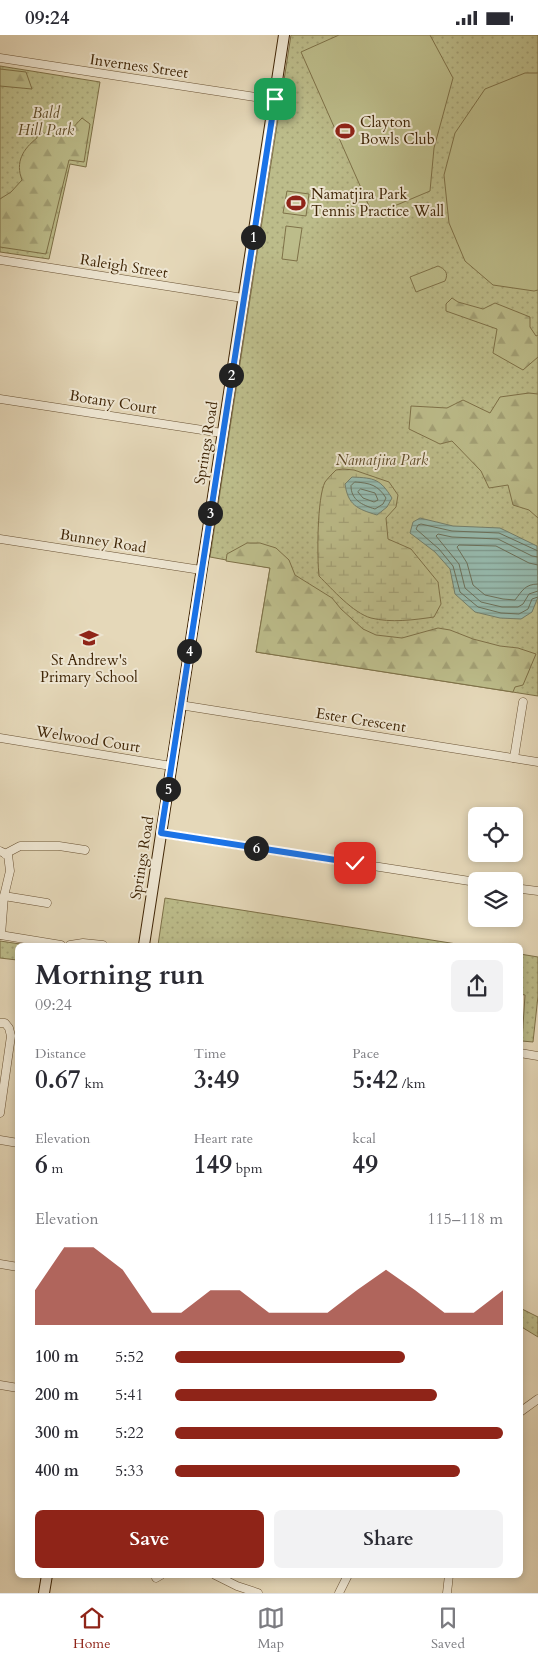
<!DOCTYPE html>
<meta charset="utf-8">
<style>
body{margin:0;font-family:Cardo,serif;background:#f2f2f3;color:#2b2b33;height:100vh;display:flex;flex-direction:column;font-size:19px;white-space:nowrap}
*{box-sizing:border-box;margin:0}
p{font-size:16px;color:#7c7c81}
.icon{flex:none;width:28px;height:28px;fill:none;stroke:currentColor;stroke-width:2;stroke-linecap:round;stroke-linejoin:round}
.map{position:relative;flex:1;overflow:hidden}
.drawer{position:absolute;left:15px;top:908px;width:508px;height:635px;display:flex;flex-direction:column;background:#fff;border-radius:8px;box-shadow:0 2px 8px #0003}
.drawer>*{flex:none}
.controls{position:absolute;left:468px;top:772px;display:grid;gap:10px}
.controls a{display:grid;place-items:center;width:55px;height:55px;border-radius:8px;background:#fff;box-shadow:0 2px 8px #0003;font-size:25px}
.pin{position:absolute;display:grid;place-items:center;width:42px;height:42px;color:#fff;margin:-21px;border-radius:10px;box-shadow:0 2px 8px #0006}
.km{position:absolute;width:25px;height:25px;margin:-12px;border-radius:50%;background:#222;color:#fff;font-size:14px;line-height:25px;text-align:center}
.round{display:grid;place-items:center;flex:none;width:52px;height:52px;border-radius:8px;background:#f2f2f3}
.summary{display:flex;align-items:center;justify-content:space-between;height:85px;padding:0 20px}
h1{font-size:28px;font-weight:700;line-height:38px}
.figures{display:grid;grid-template-columns:repeat(3,1fr);gap:8px;height:85px;padding:5px 20px}
.figures div{display:grid;align-content:center}
.figures b{font-size:25px;font-weight:700}
.figures small{font-size:14px;font-weight:400}
.figures p{font-size:14px}
.chart{height:140px;padding:10px 20px}
.chart p{display:flex;justify-content:space-between}
.chart svg{width:100%;height:90px;margin-top:5px;fill:#8f2418;opacity:.7}
.cta{display:flex;gap:10px;margin-top:auto;padding:10px 20px}
.cta a{flex:1;height:58px;border-radius:8px;background:#8f2418;color:#fff;font-size:20px;font-weight:700;line-height:58px;text-align:center}
.cta a+a{background:#f2f2f3;color:#2b2b33}
ul{padding:0 20px;list-style:none;font-size:16px}
li{display:grid;grid-template-columns:80px 60px 1fr;align-items:center;height:38px}
li i{height:12px;border-radius:6px;background:#8f2418}
.status{display:flex;justify-content:space-between;align-items:center;height:35px;padding:0 25px;background:#fff;direction:ltr}
.status svg{height:14px;fill:currentColor}
.dock{display:flex;justify-content:space-around;align-items:center;height:70px;border-top:1px solid #e1e1e2;background:#fff;font-size:14px;color:#7c7c81}
.dock a{display:grid;justify-items:center;gap:2px}
.dock .on{color:#8f2418}
.map>svg:first-child{display:block}
</style>
<div class="status"><b>09:24</b><svg viewBox="0 0 49 12"><path d="M0 12V9h3v3zM5 12V6h3v6zM10 12V3h3v9zM15 12V0h3v12zM26 1h20v11H26zM47 4h2v5h-2z"/></svg></div>
<div class="map">
<svg width="538" height="1558" viewBox="0 0 538 1558">
<defs>
<pattern id="grass-dots" width="8" height="8" patternUnits="userSpaceOnUse" patternTransform="scale(1.25)"><rect width="8" height="8" fill="#bcbc8a"/><path d="M2 2h.1M6 6h.1" fill="none" stroke="#a3a176" stroke-width="1.8" stroke-linecap="round"/></pattern>
<pattern id="forest-firs" width="22" height="20" patternUnits="userSpaceOnUse" patternTransform="scale(1.25)"><rect width="22" height="20" fill="#bcbc8a"/><path d="M5 1l3.5 6h-7zM16 11l3.5 6h-7z" fill="#a3a176"/></pattern>
<pattern id="wetland-marsh" width="20" height="14" patternUnits="userSpaceOnUse" patternTransform="scale(1.25)"><rect width="20" height="14" fill="#bcbc8a"/><path d="M1 5h8M5 5V1M11 12h8M15 12V8" fill="none" stroke="#a3a176"/></pattern>
<pattern id="water-rules" width="6" height="5" patternUnits="userSpaceOnUse" patternTransform="scale(1.25)"><rect width="6" height="5" fill="#96baae"/><path d="M0 2.5h6" fill="none" stroke="#7c978c"/></pattern>
</defs>
<rect width="100%" height="100%" fill="#e5d8b9"/>
<filter id="stains"><feTurbulence type="fractalNoise" baseFrequency=".004" numOctaves="4"/><feColorMatrix values="0 0 0 0 .2 0 0 0 0 .09 0 0 0 0 .02 0 0 0 .5 -.17"/></filter>
<radialGradient id="worn" r=".72"><stop offset=".6" stop-color="#630" stop-opacity="0"/><stop offset="1" stop-color="#630" stop-opacity=".3"/></radialGradient>
<g fill="url(#grass-dots)" stroke="#7e7148">
<path d="M291,0H538V661L256,617L270,533L210,522Z"/>
<path d="M0,31L100,47L86,132L70,129L49,224L0,217Z"/>
<path d="M165,863L463,910H158Z"/>
<path d="M0,906L27,910H18L17,925L0,923Z"/>
<path d="M520,919L538,922V961L533,1007L522,1006L525,960L520,959Z"/>
<path d="M520,1273L538,1282V1302L520,1291Z"/>
</g>
<g fill="url(#forest-firs)" stroke="#7e7148">
<path d="M0,34L26,37L32,54L0,51Z"/>
<path d="M82,83L90,89L84,127L69,125L46,219L0,212V164L11,157L22,145C15,127 23,114 37,103L36,95C65,106 62,104 82,83Z"/>
<path d="M452,263L458,267L483,274L495,268L530,282V292L536,301L538,300V322L523,335L493,318L497,294L446,276V269Z"/>
<path d="M529,358L538,359V483L529,475L513,470L508,450L489,453L481,436L452,406L440,409L409,394L411,371L447,373L463,365L490,378L500,362Z"/>
<path d="M247,508H260L276,513L289,525L295,540L332,563L341,574L363,594L376,600L402,603L438,593L450,595L473,604L500,611L518,613L536,619L523,650L515,652L513,657L256,617L270,533L226,526L227,519Z"/>
</g>
<path fill="url(#wetland-marsh)" stroke="#7e7148" d="M343,434L354,435L389,447L398,460L396,472L386,483L388,504L411,514L438,547L441,569L434,582C413,585 391,588 371,583C353,578 332,554 319,541C317,522 317,463 325,447C328,443 332,439 336,435Z"/>
<g fill="#bcbc8a" stroke="#7e7148">
<path d="M339,0H430L453,43L434,113L430,156L373,180L301,17Z"/>
<path d="M525,38H538V255L534,256L493,250L465,226L449,188L444,140L455,98L485,54Z"/>
<path d="M287,156L309,159L306,181L283,178Z"/>
<path d="M286,191L302,193L297,226L282,224Z"/>
<path d="M438,231C445,234 449,238 445,246L416,257L410,242Z"/>
</g>
<g fill="url(#water-rules)" stroke="#747f6b">
<path d="M352,442C375,443 380,444 392,463L387,472L377,480C357,474 348,470 345,449Z"/>
<path d="M420,483L453,491L500,493L537,511L538,562L532,577L521,584L500,583L475,577L455,559L450,534L435,517L410,498L413,487Z"/>
</g>
<g fill="none" stroke-linecap="round" stroke-linejoin="round">
<g stroke="#6b705a" stroke-width="1">
<path d="M355,447C370,448 378,450 386,463L383,469L375,474C362,470 351,465 351,451Z"/>
<path d="M361,454L375,458L378,465L374,467L363,463L358,457Z"/>
<path d="M538,516L499,498L452,496L421,489L418,490L416,494L439,514L453,531L460,557L478,572L501,578L519,579L528,574L532,564L538,562"/>
<path d="M538,522L532,521L498,504L452,502L438,499L436,501L459,529L465,553L481,567L502,572H518L523,569L529,559L538,556"/>
<path d="M538,530L529,528L496,511L459,510L457,512L467,528L473,550L485,560L503,564L515,565C522,556 525,549 538,549"/>
</g>
<g stroke="#695234" stroke-width="9">
<g id="street">
<path d="M0,23L275,65"/>
<path d="M0,225L243,263"/>
<path d="M0,364L222,398"/>
<path d="M0,504L201,535"/>
<path d="M180,670L538,727"/>
<path d="M0,703L171,731"/>
<path d="M514,723L523,667"/>
<path d="M161,798L476,847"/>
<path d="M0,816L8,820L10,836L4,861L1,900"/>
<path d="M5,819L20,811H59L85,815"/>
<path d="M514,853L538,856"/>
<path d="M4,861L47,868"/>
<path d="M0,900L61,910"/>
<path d="M70,910L83,908L103,910"/>
<path d="M0,988H5L9,993L11,1001L0,1078"/>
<path d="M520,1018L538,1021"/>
<path d="M0,1105L18,1108"/>
<path d="M0,1229L18,1232"/>
<path d="M0,1350L18,1353"/>
<path d="M520,1377L538,1364"/>
<path d="M215,1540L237,1551L258,1558"/>
<path d="M156,1543L161,1540"/>
<path d="M339,1558L348,1540"/>
<path d="M447,1558L449,1540"/>
</g>
</g>
<g stroke="#402607" stroke-width="12">
<g id="secondary">
<path d="M144,910L284,0"/>
<path d="M44,1558L47,1540"/>
</g>
</g>
<use href="#street" stroke="#eee6d2" stroke-width="8"/>
<use href="#secondary" stroke="#eee6d2" stroke-width="10"/>
</g>
<g fill="none" stroke-linecap="round" stroke-linejoin="round">
<g stroke="#fff" stroke-width="10">
<path id="route" d="M275,64L161,798L355,828"/>
</g>
<use href="#route" stroke="#1a73e8" stroke-width="6"/>
</g>
<defs>
<g id="stadium-bare" transform="scale(1.5)"><path d="M0-5a6.5 5 0 1 0 0 10a6.5 5 0 1 0 0-10ZM-3.5-1.8h7v3.6h-7Z" fill="#8f2418" stroke="#eee6d2" stroke-width="2.5" paint-order="stroke"/></g>
<g id="school-bare" transform="scale(1.5)"><path d="M0-5L7-2L0 1L-7-2ZM-4 1L0 2.5L4 1V4Q0 6-4 4Z" fill="#8f2418" stroke="#eee6d2" stroke-width="2.5" paint-order="stroke"/></g>
</defs>
<g fill-rule="evenodd">
<use href="#stadium-bare" x="345" y="96"/>
<use href="#stadium-bare" x="296" y="168"/>
<use href="#school-bare" x="89" y="603"/>
</g>
<g text-anchor="middle" dominant-baseline="central" stroke-width="4" stroke-linejoin="round" paint-order="stroke">
<g font-size="15" fill="#402607" stroke="#eee6d2">
<text transform="translate(139 31) rotate(8)">Inverness Street</text>
<text transform="translate(124 231) rotate(9)">Raleigh Street</text>
<text transform="translate(113 367) rotate(9)">Botany Court</text>
<text transform="translate(206 408) rotate(-81)">Springs Road</text>
<text transform="translate(103 506) rotate(9)">Bunney Road</text>
<text transform="translate(361 685) rotate(9)">Ester Crescent</text>
<text transform="translate(88 704) rotate(9)">Welwood Court</text>
<text transform="translate(142 823) rotate(-81)">Springs Road</text>
</g>
<g font-size="15" font-style="italic" fill="#5f4c28" stroke="#eee6d2">
<text x="46" y="78">Bald<tspan x="46" dy="17">Hill Park</tspan></text>
<text x="382" y="425">Namatjira Park</text>
</g>
<g font-size="15" fill="#402607" stroke="#eee6d2" text-anchor="start">
<text x="360" y="87">Clayton<tspan x="360" dy="17">Bowls Club</tspan></text>
<text x="311" y="159">Namatjira Park<tspan x="311" dy="17">Tennis Practice Wall</tspan></text>
<text x="89" y="625" text-anchor="middle">St Andrew's<tspan x="89" dy="17">Primary School</tspan></text>
</g>
</g>
<rect width="100%" height="100%" filter="url(#stains)"/>
<rect width="100%" height="100%" fill="url(#worn)"/>
</svg>
<div class="controls">
<a><svg class="icon" aria-label="locate" viewBox="0 0 24 24"><circle cx="12" cy="12" r="6"/><path d="M12 2v4M12 18v4M2 12h4M18 12h4"/></svg></a>
<a><svg class="icon" aria-label="layers" viewBox="0 0 24 24"><path d="M12 4l9 5-9 5-9-5zM3 14l9 5 9-5"/></svg></a>
</div>
<div class="pin" style="left:275px;top:64px;background:#1e9e55"><svg class="icon" aria-label="arrive" viewBox="0 0 24 24"><path d="M6 21V4h12l-3 4 3 4H6"/></svg></div>
<div class="pin" style="left:355px;top:828px;background:#d93025"><svg class="icon" aria-label="check" viewBox="0 0 24 24"><path d="M5 12l5 5 9-10"/></svg></div>
<b class="km" style="left:253px;top:202px">1</b>
<b class="km" style="left:231px;top:340px">2</b>
<b class="km" style="left:210px;top:478px">3</b>
<b class="km" style="left:189px;top:616px">4</b>
<b class="km" style="left:168px;top:754px">5</b>
<b class="km" style="left:256px;top:813px">6</b>
<section class="drawer">
<div class="summary"><div><h1>Morning run</h1><p>09:24</p></div><a class="round"><svg class="icon" aria-label="share" viewBox="0 0 24 24"><path d="M12 15V3M7 8l5-5 5 5M5 13v7h14v-7"/></svg></a></div>
<div class="figures">
<div><p>Distance</p><b>0.67<small> km</small></b></div>
<div><p>Time</p><b>3:49</b></div>
<div><p>Pace</p><b>5:42<small> /km</small></b></div>
</div>
<div class="figures">
<div><p>Elevation</p><b>6<small> m</small></b></div>
<div><p>Heart rate</p><b>149<small> bpm</small></b></div>
<div><p>kcal</p><b>49</b></div>
</div>
<div class="chart"><p><span>Elevation</span>115–118 m</p>
<svg viewBox="0 0 160 44" preserveAspectRatio="none"><path d="M0 44V27L10 6L20 6L30 17L40 38L50 38L60 27L70 27L80 38L90 38L100 38L110 27L120 17L130 27L140 38L150 38L160 27V44z"/></svg>
</div>
<ul>
<li><b>100 m</b>5:52<i style="width:70%"></i></li>
<li><b>200 m</b>5:41<i style="width:80%"></i></li>
<li><b>300 m</b>5:22<i style="width:100%"></i></li>
<li><b>400 m</b>5:33<i style="width:87%"></i></li>
</ul>
<div class="cta"><a>Save</a><a>Share</a></div>
</section>
</div>
<nav class="dock">
<a class="on"><svg class="icon" aria-label="home" viewBox="0 0 24 24"><path d="M3 11l9-7 9 7M6 9v11h12V9"/></svg>Home</a>
<a><svg class="icon" aria-label="map" viewBox="0 0 24 24"><path d="M3 6l6-2 6 2 6-2v14l-6 2-6-2-6 2zM9 4v14M15 6v14"/></svg>Map</a>
<a><svg class="icon" aria-label="saved" viewBox="0 0 24 24"><path d="M7 4h10v16l-5-4-5 4z"/></svg>Saved</a>
</nav>
